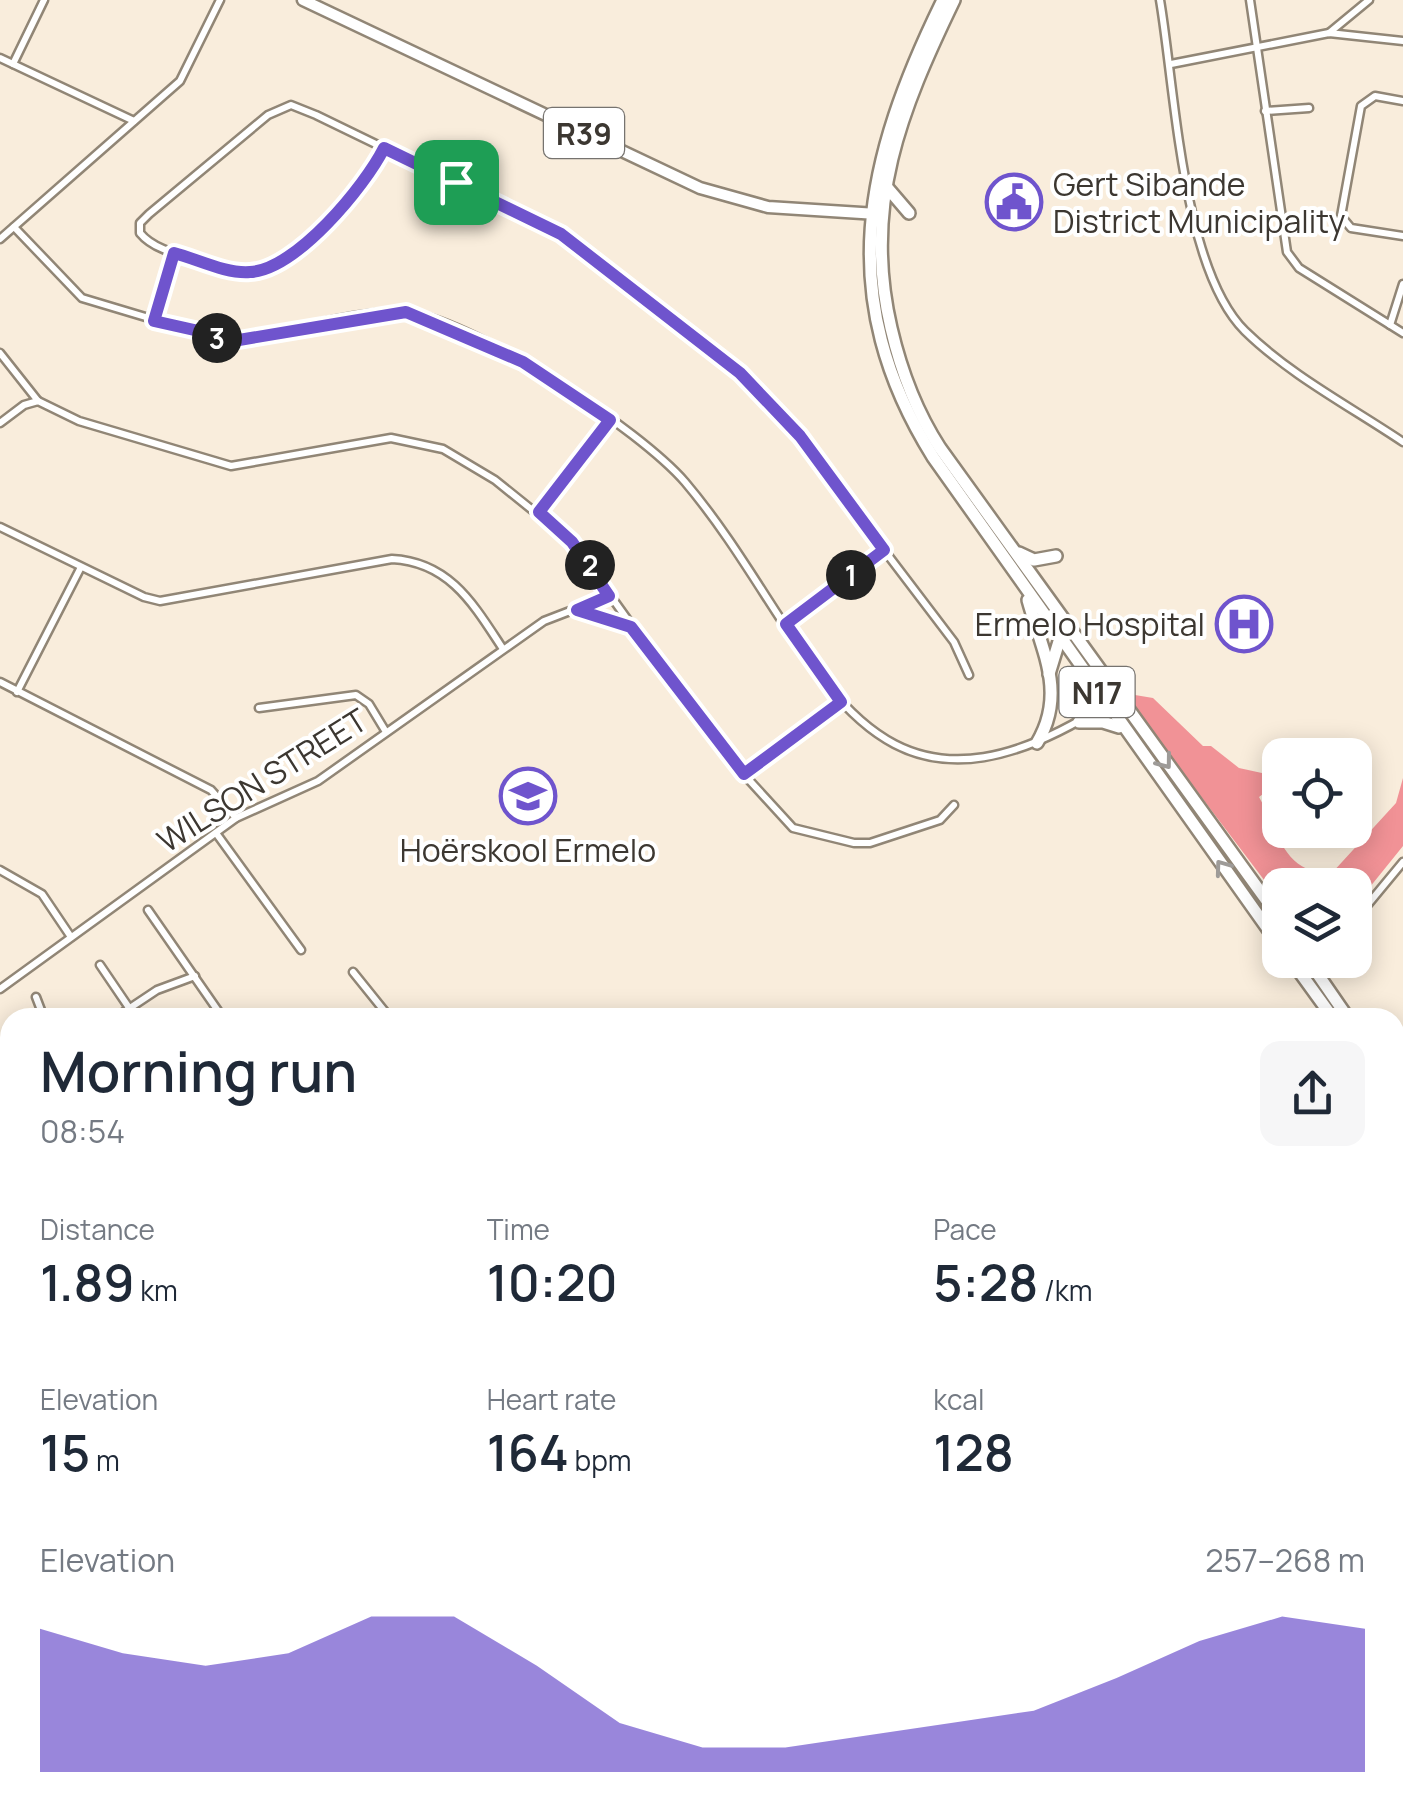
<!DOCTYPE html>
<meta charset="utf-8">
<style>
body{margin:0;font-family:Manrope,sans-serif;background:#f6f6f7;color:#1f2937;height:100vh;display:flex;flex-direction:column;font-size:38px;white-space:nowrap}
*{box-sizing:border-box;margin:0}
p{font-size:32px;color:#747a83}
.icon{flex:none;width:55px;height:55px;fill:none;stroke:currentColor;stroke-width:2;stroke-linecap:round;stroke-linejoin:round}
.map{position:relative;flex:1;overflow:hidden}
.drawer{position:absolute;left:0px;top:1008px;width:1405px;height:812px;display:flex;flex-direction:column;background:#fff;border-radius:30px 30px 0 0;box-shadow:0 5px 25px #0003}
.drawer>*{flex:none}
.fabs{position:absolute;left:1262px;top:738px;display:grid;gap:20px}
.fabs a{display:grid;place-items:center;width:110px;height:110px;border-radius:20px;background:#fff;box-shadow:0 5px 25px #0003;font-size:50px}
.pin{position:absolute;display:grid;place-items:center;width:85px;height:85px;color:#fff;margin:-42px;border-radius:20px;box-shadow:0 5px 15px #0006}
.km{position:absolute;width:50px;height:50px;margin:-25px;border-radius:50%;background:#222;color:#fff;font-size:28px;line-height:50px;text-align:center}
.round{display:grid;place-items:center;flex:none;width:105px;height:105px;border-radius:20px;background:#f6f6f7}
.head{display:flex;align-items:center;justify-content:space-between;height:170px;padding:0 40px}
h1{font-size:55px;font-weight:600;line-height:75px}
.stats{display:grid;grid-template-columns:repeat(3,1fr);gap:15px;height:170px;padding:10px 40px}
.stats div{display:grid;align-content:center}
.stats b{font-size:50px;font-weight:600}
.stats small{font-size:28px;font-weight:400}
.stats p{font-size:28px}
.chart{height:280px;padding:20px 40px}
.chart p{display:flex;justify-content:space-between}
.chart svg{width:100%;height:180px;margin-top:10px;fill:#6f54cd;opacity:.7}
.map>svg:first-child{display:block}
</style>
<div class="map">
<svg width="1403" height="1818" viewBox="0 0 1403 1818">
<rect width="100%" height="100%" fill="#f9eddc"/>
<path fill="#f19296" d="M1135,695L1153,698L1203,746H1211L1239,768L1271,775V788L1259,797C1280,834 1282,872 1331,874L1396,803L1403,778V846L1357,903L1355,885H1280V901L1134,708Z"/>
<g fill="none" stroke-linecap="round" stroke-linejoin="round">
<g stroke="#a7d98d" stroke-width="2.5">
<path d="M1395,1078L1403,1072"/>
<path d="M110,1818L117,1810"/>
</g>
<g stroke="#918676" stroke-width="11">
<g id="minor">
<path d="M1160,0C1175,88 1182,269 1245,331C1290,375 1351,407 1403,442"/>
<path d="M1250,0L1287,252L1299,268L1403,333"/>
<path d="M1329,33L1369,0"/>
<path d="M0,58L134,121"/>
<path d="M13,64L44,0"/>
<path d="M1171,64L1329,33L1403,41"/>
<path d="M1403,101L1375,96L1361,106L1341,216L1351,228L1403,236"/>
<path d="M1265,111L1309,108"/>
<path d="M384,148C365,186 295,271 249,273C232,273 213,264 196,259C177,254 153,249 140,233V223L149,214L268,115L291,105L316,115L561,234L773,404L954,642L969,675"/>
<path d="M14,227L82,298L219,339L239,340C284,333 369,306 411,313C480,325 639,429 685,482C818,639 856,865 1107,704"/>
<path d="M0,239L180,81L220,0"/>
<path d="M154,321L175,253"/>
<path d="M1390,325L1403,284"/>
<path d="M0,353L38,401"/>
<path d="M0,423L24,405L38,401L79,421L231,466L391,438L443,449L495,480L572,542L718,746L793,828L854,843H870L940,820L954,805"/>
<path d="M539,511L610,419"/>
<path d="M0,527L144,597L160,601L392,559C450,562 474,605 503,649"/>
<path d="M580,611L630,626"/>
<path d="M786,624L884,550"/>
<path d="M0,682L211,790L236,818"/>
<path d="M17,692L81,567"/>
<path d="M259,708L356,695L369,704L386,732"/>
<path d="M744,774L841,702"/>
<path d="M216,833L301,950"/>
<path d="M0,870L42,894L71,937"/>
<path d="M148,910L223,1018"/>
<path d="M1355,920L1403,862"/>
<path d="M100,965L136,1018"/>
<path d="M353,972L390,1018"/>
<path d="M0,989L236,818L318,781L544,621L609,596"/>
<path d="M36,997L44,1018"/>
<path d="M115,1018L157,990L195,976"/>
<path d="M10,1041L6,1050L10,1060"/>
<path d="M0,1132L10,1147"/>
<path d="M0,1205L10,1198"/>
<path d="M1395,1340L1403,1334"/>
<path d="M1395,1491L1403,1502"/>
<path d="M1395,1614L1403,1608"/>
<path d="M0,1645L10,1658"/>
<path d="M0,1783L10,1776"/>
<path d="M292,1810L296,1818"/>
<path d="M537,1810L543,1818"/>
<path d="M803,1810L808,1818"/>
<path d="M1073,1810L1079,1818"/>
<path d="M1348,1810L1353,1818"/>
<path d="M433,1818L444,1810"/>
<path d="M955,1818L967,1810"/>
<path d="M1115,1818L1125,1810"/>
</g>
</g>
<g stroke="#918676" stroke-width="15">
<path id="primary" d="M303,0L700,188L768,207L877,214"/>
</g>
<g stroke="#918676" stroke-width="16">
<g id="trunk">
<path d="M943,0C865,159 833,297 933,457L1280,946"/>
<path d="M954,0C901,110 862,205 891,328C901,371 916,411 940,448L1280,919"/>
<path d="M885,185L909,213"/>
<path d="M1019,553L1034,560L1056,556"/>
<path d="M1028,600C1042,651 1067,693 1037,743"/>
<path d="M1049,674L1060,638"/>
<path d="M1079,722H1103L1119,727"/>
<path d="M1291,960L1333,1018"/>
<path d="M1308,960L1348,1018"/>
<path d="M1395,1084L1403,1095"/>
<path d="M1395,1103L1403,1115"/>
</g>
</g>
<use href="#minor" stroke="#fff" stroke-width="6"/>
<use href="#primary" stroke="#fff" stroke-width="10"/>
<use href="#trunk" stroke="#fff" stroke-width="11"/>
</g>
<defs><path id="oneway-chevron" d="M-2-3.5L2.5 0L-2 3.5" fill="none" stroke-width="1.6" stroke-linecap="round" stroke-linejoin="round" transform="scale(2.5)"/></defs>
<g stroke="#9e9b98">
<use href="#oneway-chevron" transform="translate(1165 762) rotate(53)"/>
<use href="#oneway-chevron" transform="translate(1222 867) rotate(-126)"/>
</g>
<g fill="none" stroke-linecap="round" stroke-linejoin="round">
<g stroke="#fff" stroke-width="20">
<path id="route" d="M384,148L561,234L740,373L800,436L884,550L786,624L841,702L744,774L631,627L577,610L609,596L572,542L539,512L610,420L523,362L406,312L239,340L154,321L174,253C197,259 226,274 250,272C296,270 365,186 384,148Z"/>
</g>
<use href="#route" stroke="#6f54cd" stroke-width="12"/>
</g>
<defs>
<g id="civic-ring" transform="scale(2.875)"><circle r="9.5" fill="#fff" stroke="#6f54cd" stroke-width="1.5"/><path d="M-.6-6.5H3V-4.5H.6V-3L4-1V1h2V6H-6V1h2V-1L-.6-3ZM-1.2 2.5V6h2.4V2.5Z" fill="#6f54cd"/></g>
<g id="hospital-ring" transform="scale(2.875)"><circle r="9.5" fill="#fff" stroke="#6f54cd" stroke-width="1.5"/><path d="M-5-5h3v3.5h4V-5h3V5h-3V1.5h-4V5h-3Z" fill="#6f54cd"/></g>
<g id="school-ring" transform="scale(2.875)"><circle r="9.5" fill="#fff" stroke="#6f54cd" stroke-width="1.5"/><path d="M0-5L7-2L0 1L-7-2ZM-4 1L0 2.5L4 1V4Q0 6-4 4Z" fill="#6f54cd"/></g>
</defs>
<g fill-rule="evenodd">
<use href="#civic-ring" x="1014" y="202"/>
<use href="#hospital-ring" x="1244" y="624"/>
<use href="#school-ring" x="528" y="796"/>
</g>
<g text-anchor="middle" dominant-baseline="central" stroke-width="8" stroke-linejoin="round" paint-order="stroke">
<g fill="#fff" stroke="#76736f" stroke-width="2.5">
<rect x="544" y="108" width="80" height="50" rx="8"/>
<rect x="1059.5" y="667" width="75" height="50" rx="8"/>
</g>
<g font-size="30" font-weight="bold" fill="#3c3731">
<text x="584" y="133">R39</text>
<text x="1097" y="692">N17</text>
</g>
<g font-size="32" fill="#3c3731" stroke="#fff" text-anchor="start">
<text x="1053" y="184">Gert Sibande<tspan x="1053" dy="37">District Municipality</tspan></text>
<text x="1205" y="624" text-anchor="end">Ermelo Hospital</text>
<text x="528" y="850" text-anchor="middle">Hoërskool Ermelo</text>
</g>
<g font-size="32" fill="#3c3731" stroke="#fff">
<text transform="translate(262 780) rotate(-32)">WILSON STREET</text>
</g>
</g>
</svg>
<div class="fabs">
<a><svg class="icon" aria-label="locate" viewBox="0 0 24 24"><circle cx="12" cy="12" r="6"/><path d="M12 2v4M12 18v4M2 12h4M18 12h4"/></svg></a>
<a><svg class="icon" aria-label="layers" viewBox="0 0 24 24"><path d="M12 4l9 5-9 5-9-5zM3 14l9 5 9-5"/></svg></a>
</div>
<div class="pin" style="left:456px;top:182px;background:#1e9e55"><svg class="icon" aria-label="arrive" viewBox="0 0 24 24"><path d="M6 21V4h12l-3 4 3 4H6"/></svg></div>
<b class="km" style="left:851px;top:575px">1</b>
<b class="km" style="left:590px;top:565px">2</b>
<b class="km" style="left:217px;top:338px">3</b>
<section class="drawer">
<div class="head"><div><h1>Morning run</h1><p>08:54</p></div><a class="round"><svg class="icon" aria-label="share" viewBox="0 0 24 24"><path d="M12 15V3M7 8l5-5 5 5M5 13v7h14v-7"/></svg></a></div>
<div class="stats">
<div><p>Distance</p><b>1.89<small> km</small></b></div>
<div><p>Time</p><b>10:20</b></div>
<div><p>Pace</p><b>5:28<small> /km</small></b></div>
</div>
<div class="stats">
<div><p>Elevation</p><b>15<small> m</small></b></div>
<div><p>Heart rate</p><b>164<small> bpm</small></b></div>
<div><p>kcal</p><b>128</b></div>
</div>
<div class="chart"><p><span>Elevation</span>257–268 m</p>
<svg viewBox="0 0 160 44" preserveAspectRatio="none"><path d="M0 44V9L10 15L20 18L30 15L40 6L50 6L60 18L70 32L80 38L90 38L100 35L110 32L120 29L130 21L140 12L150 6L160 9V44z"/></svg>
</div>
</section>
</div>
